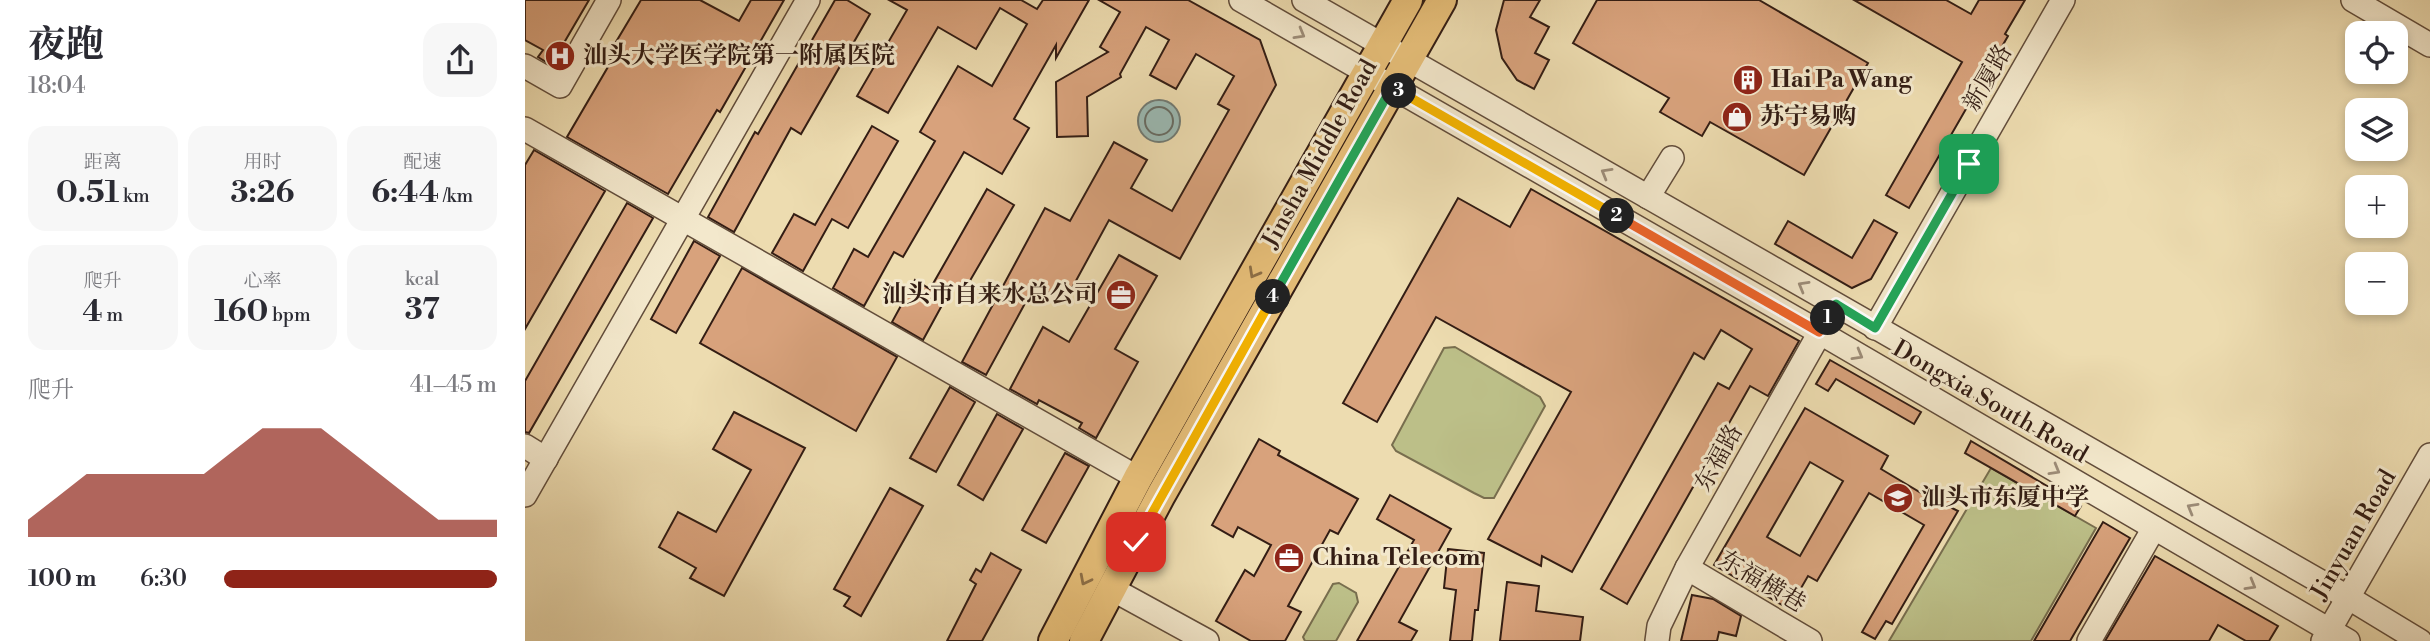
<!DOCTYPE html>
<html lang="zh">
<meta charset="utf-8">
<style>
body{margin:0;font-family:"Libre Bodoni","Noto Serif SC",serif;background:#f7f7f7;color:#2b2b33;height:100vh;display:flex;flex-direction:column;font-size:26px;white-space:nowrap}
*{box-sizing:border-box;margin:0}
p{font-size:23px;color:#7c7c81}
.icon{flex:none;width:38px;height:38px;fill:none;stroke:currentColor;stroke-width:2;stroke-linecap:round;stroke-linejoin:round}
.map{position:relative;flex:1;overflow:hidden}
.panel{display:flex;flex-direction:column;background:#fff;width:525px}
.panel>*{flex:none}
.tools{position:absolute;left:1820px;top:21px;display:grid;gap:14px}
.tools a{display:grid;place-items:center;width:63px;height:63px;border-radius:14px;background:#fff;box-shadow:0 4px 10px #0003;font-size:35px}
.pin{position:absolute;display:grid;place-items:center;width:60px;height:60px;color:#fff;margin:-30px;border-radius:14px;box-shadow:0 4px 10px #0006}
.km{position:absolute;width:35px;height:35px;margin:-18px;border-radius:50%;background:#222;color:#fff;font-size:19px;line-height:35px;text-align:center}
.round{display:grid;place-items:center;flex:none;width:74px;height:74px;border-radius:21px;background:#f7f7f7}
.headline{display:flex;align-items:center;justify-content:space-between;height:119px;padding:0 28px}
h1{font-size:38px;font-weight:700;line-height:52px}
.metrics{display:grid;grid-template-columns:repeat(3,1fr);gap:10px;height:119px;padding:7px 28px}
.metrics div{display:grid;align-content:center;border-radius:18px;background:#f7f7f7;text-align:center}
.metrics b{font-size:30px;font-weight:700}
.metrics small{font-size:19px;font-weight:400}
.metrics p{font-size:19px}
.chart{height:196px;padding:14px 28px}
.chart p{display:flex;justify-content:space-between}
.chart svg{width:100%;height:126px;margin-top:7px;fill:#8f2418;opacity:.7}
ul{padding:0 28px;list-style:none;font-size:23px}
li{display:grid;grid-template-columns:112px 84px 1fr;align-items:center;height:52px}
li i{height:18px;border-radius:9px;background:#8f2418}
main{display:flex;flex:1;min-height:0}
.map>svg:first-child{display:block}
</style>
<main>
<section class="panel">
<div class="headline"><div><h1>夜跑</h1><p>18:04</p></div><a class="round"><svg class="icon" aria-label="share" viewBox="0 0 24 24"><path d="M12 15V3M7 8l5-5 5 5M5 13v7h14v-7"/></svg></a></div>
<div class="metrics">
<div><p>距离</p><b>0.51<small> km</small></b></div>
<div><p>用时</p><b>3:26</b></div>
<div><p>配速</p><b>6:44<small> /km</small></b></div>
</div>
<div class="metrics">
<div><p>爬升</p><b>4<small> m</small></b></div>
<div><p>心率</p><b>160<small> bpm</small></b></div>
<div><p>kcal</p><b>37</b></div>
</div>
<div class="chart"><p><span>爬升</span>41–45 m</p>
<svg viewBox="0 0 160 44" preserveAspectRatio="none"><path d="M0 44V38L10 30L20 22L30 22L40 22L50 22L60 22L70 14L80 6L90 6L100 6L110 14L120 22L130 30L140 38L150 38L160 38V44z"/></svg>
</div>
<ul>
<li><b>100 m</b>6:30<i style="width:100%"></i></li>
</ul>
</section>
<div class="map">
<svg width="1905" height="641" viewBox="0 0 1905 641">
<rect width="100%" height="100%" fill="#eddcb0"/>
<filter id="stains"><feTurbulence type="fractalNoise" baseFrequency=".00286" numOctaves="4"/><feColorMatrix values="0 0 0 0 .2 0 0 0 0 .09 0 0 0 0 .02 0 0 0 .5 -.17"/></filter>
<radialGradient id="worn" r=".72"><stop offset=".6" stop-color="#630" stop-opacity="0"/><stop offset="1" stop-color="#630" stop-opacity=".3"/></radialGradient>
<g fill="#bcbf88" stroke="#786e4e" stroke-width="2">
<path d="M930,347L1015,397L1020,406L969,498H959L949,493L871,451L867,445L919,348Z"/>
<path d="M1466,468L1571,528L1506,641H1364Z"/>
<path d="M814,583L831,593L833,602L811,641H780L778,637L808,584Z"/>
</g>
<circle fill="#9bbab4" stroke="#717b74" stroke-width="2" cx="634" cy="121" r="21"/>
<g fill="none" stroke-linecap="round" stroke-linejoin="round">
<circle stroke="#676c64" stroke-width="2" cx="634" cy="121" r="14"/>
</g>
<g fill="#d8a27c" stroke="#331d14" stroke-width="2" fill-rule="evenodd">
<path d="M0,0H64L26,65L13,57L18,50L0,40Z"/>
<path d="M116,0H175L214,21L226,0H259L195,112L192,110L143,194L42,137L87,60L82,57Z"/>
<path d="M310,0H322L345,14L276,134L266,128L209,232L183,217L230,132L233,134Z"/>
<path d="M364,0H496L512,9L518,0H564L531,58V45L489,119L504,128L477,174L439,152L378,257L369,252L339,306L308,288L329,249L343,257L410,141L395,132L433,66L467,86L502,24L475,8L451,49L413,27L363,113L332,96L382,10Z"/>
<path d="M574,0H663L735,40L751,85L655,259L584,220L540,301L510,285L461,375L437,362L520,208L545,221L589,142L622,160L606,188L647,211L704,110L693,104L709,76L671,54L651,89L625,75L644,40L621,27L595,74L596,77L562,97L563,136L532,137L531,82L583,52L575,47L595,12Z"/>
<path d="M979,0H1015L1005,17L1024,27L1010,53L1024,60L1009,89L992,80L977,58L971,30Z"/>
<path d="M1072,0H1234L1343,63L1279,175L1185,122L1177,136L1135,112L1144,98L1048,43Z"/>
<path d="M1329,0H1421L1446,14L1454,0H1500L1480,34L1483,36L1384,208L1361,195L1437,62Z"/>
<path d="M347,126L373,141L323,228L307,219L278,271L247,253L269,214L290,225Z"/>
<path d="M9,150L80,191L0,329V165Z"/>
<path d="M462,189L489,205L439,291L428,285L398,340L367,322L390,280L405,289Z"/>
<path d="M1006,189L1274,341L1243,396L1225,386L1102,604L1076,589L1193,383L1204,389L1227,349L1196,330L1179,359L1169,353L1047,572L1017,556L1016,566L963,539L1046,392L911,317L852,422L818,403L933,198L985,227Z"/>
<path d="M102,203L128,218L4,433L0,432V381Z"/>
<path d="M1349,220L1372,233L1346,279L1327,288L1250,244L1263,221L1327,258Z"/>
<path d="M169,241L195,256L151,333L126,319Z"/>
<path d="M594,255L632,276L590,349L613,362L571,438L554,428L557,423L514,400L512,404L485,389L518,327L544,342Z"/>
<path d="M217,268L372,357L331,431L175,343Z"/>
<path d="M1305,360L1396,412L1389,424L1311,379L1303,391L1291,384Z"/>
<path d="M425,387L450,402L411,472L385,458Z"/>
<path d="M1280,408L1363,456L1356,469L1408,500L1413,491L1431,501L1427,508L1433,511L1367,624L1361,621L1350,639L1337,632L1399,525L1344,493L1292,581L1283,576L1264,609L1189,565ZM1285,462L1318,481L1275,556L1242,537Z"/>
<path d="M209,412L280,448L199,596L165,578L171,568L134,547L153,512L191,532L226,470L188,449Z"/>
<path d="M472,414L498,429L458,500L433,485Z"/>
<path d="M734,439L755,451L753,455L833,499L813,534L805,530L763,606L776,612L760,641H726L691,621L720,570L729,576L746,545L713,527L708,537L687,525Z"/>
<path d="M1446,441L1556,506L1550,516L1440,453Z"/>
<path d="M540,453L564,466L521,543L497,530Z"/>
<path d="M365,488L398,506L336,616L319,606L325,597L309,589Z"/>
<path d="M865,495L926,529L874,622L892,631L886,641H832L889,540L852,519Z"/>
<path d="M1578,522L1605,538L1545,641H1509Z"/>
<path d="M923,549L959,553L953,610H950L947,641H925L931,590L919,588Z"/>
<path d="M466,553L496,570L457,641H422L451,584L445,580L451,569L456,572Z"/>
<path d="M1630,556L1753,626L1744,641H1721L1693,625L1684,641H1580Z"/>
<path d="M982,582L1014,586L1011,611L1058,617L1055,641H975Z"/>
<path d="M1167,595L1188,599L1216,616L1211,636L1194,632L1192,641H1156Z"/>
</g>
<g fill="none" stroke-linecap="round" stroke-linejoin="round">
<g stroke="#624d3b" stroke-width="26">
<g id="minor">
<path d="M716,0L1294,332L1823,641"/>
<path d="M779,0L1824,598L1895,641"/>
<path d="M1828,0L1905,45"/>
<path d="M0,66L35,86L84,0"/>
<path d="M0,129L613,478"/>
<path d="M1123,197L1147,158"/>
<path d="M1350,328L1538,0"/>
<path d="M0,446L21,459"/>
<path d="M0,495L283,0"/>
<path d="M1162,568L1285,641"/>
<path d="M587,589L682,641"/>
<path d="M1132,641L1134,626L1162,568L1302,320"/>
<path d="M1564,641L1629,528"/>
<path d="M1798,641L1905,455"/>
</g>
</g>
<g stroke="#331d14" stroke-width="32">
<g id="major">
<path d="M528,641L613,478L883,0"/>
<path d="M559,641L636,495L917,0"/>
</g>
</g>
<use href="#minor" stroke="#f3e8cc" stroke-width="23"/>
<use href="#major" stroke="#e6be78" stroke-width="28"/>
</g>
<defs><path id="oneway-chevron" d="M-2-3.5L2.5 0L-2 3.5" fill="none" stroke-width="1.6" stroke-linecap="round" stroke-linejoin="round" transform="scale(1.75)"/></defs>
<g stroke="#9d8d79">
<use href="#oneway-chevron" transform="translate(775 34) rotate(30)"/>
<use href="#oneway-chevron" transform="translate(1081 173) rotate(-150)"/>
<use href="#oneway-chevron" transform="translate(1278 286) rotate(-150)"/>
<use href="#oneway-chevron" transform="translate(1333 355) rotate(30)"/>
<use href="#oneway-chevron" transform="translate(1530 470) rotate(30)"/>
<use href="#oneway-chevron" transform="translate(1667 508) rotate(-150)"/>
<use href="#oneway-chevron" transform="translate(1726 585) rotate(30)"/>
</g>
<g stroke="#8c6e46">
<use href="#oneway-chevron" transform="translate(729 273) rotate(119)"/>
<use href="#oneway-chevron" transform="translate(560 580) rotate(117)"/>
</g>
<g fill="none" stroke-linecap="round" stroke-linejoin="round">
<g stroke="#fff" stroke-width="14">
<path id="split-1" d="M1303,318L1311,304L1350,328L1444,164"/>
</g>
<g stroke="#fff" stroke-width="14">
<path id="split-2" d="M1092,216L1294,332L1303,318"/>
</g>
<g stroke="#fff" stroke-width="14">
<path id="split-3" d="M874,91L1092,216"/>
</g>
<g stroke="#fff" stroke-width="14">
<path id="split-4" d="M748,297L867,87L874,91"/>
</g>
<g stroke="#fff" stroke-width="14">
<path id="split-5" d="M611,542L748,297"/>
</g>
<use href="#split-1" stroke="#22a559" stroke-width="9"/>
<use href="#split-2" stroke="#f0652b" stroke-width="9"/>
<use href="#split-3" stroke="#f5b400" stroke-width="9"/>
<use href="#split-4" stroke="#22a559" stroke-width="9"/>
<use href="#split-5" stroke="#f5b400" stroke-width="9"/>
</g>
<defs>
<g id="hospital-disc" transform="scale(1.575)"><circle r="9.5" fill="#8f2418" stroke="#f3e8cc"/><path d="M-5-5h3v3.5h4V-5h3V5h-3V1.5h-4V5h-3Z" fill="#fff"/></g>
<g id="building-disc" transform="scale(1.575)"><circle r="9.5" fill="#8f2418" stroke="#f3e8cc"/><path d="M-4-6H4V6H1V3H-1V6H-4ZM-2.5-4.3h1.7v1.8h-1.7ZM.8-4.3h1.7v1.8H.8ZM-2.5-1h1.7V.8h-1.7ZM.8-1h1.7V.8H.8Z" fill="#fff"/></g>
<g id="shop-disc" transform="scale(1.575)"><circle r="9.5" fill="#8f2418" stroke="#f3e8cc"/><path d="M-5-2.5h2.3a2.7 3.5 0 0 1 5.4 0H5L5.5 6h-11ZM-1.5-2.5h3a1.5 2.3 0 0 0-3 0Z" fill="#fff"/></g>
<g id="office-disc" transform="scale(1.575)"><circle r="9.5" fill="#8f2418" stroke="#f3e8cc"/><path d="M-6-3h4V-5.5h4V-3h4V5H-6ZM-1-4.5V-3h2v-1.5ZM-6 0V1H6V0Z" fill="#fff"/></g>
<g id="school-disc" transform="scale(1.575)"><circle r="9.5" fill="#8f2418" stroke="#f3e8cc"/><path d="M0-5L7-2L0 1L-7-2ZM-4 1L0 2.5L4 1V4Q0 6-4 4Z" fill="#fff"/></g>
</defs>
<g fill-rule="evenodd">
<use href="#hospital-disc" x="35" y="56"/>
<use href="#building-disc" x="1223" y="80"/>
<use href="#shop-disc" x="1212" y="117"/>
<use href="#office-disc" x="596" y="295"/>
<use href="#school-disc" x="1373" y="498"/>
<use href="#office-disc" x="764" y="558"/>
</g>
<g text-anchor="middle" dominant-baseline="central" stroke-width="6" stroke-linejoin="round" paint-order="stroke">
<g font-size="24" font-weight="bold" fill="#331d14" stroke="#f3e8cc" text-anchor="start">
<text x="58" y="56">汕头大学医学院第一附属医院</text>
<text x="1246" y="80">Hai Pa Wang</text>
<text x="1235" y="117">苏宁易购</text>
<text x="573" y="295" text-anchor="end">汕头市自来水总公司</text>
<text x="1396" y="498">汕头市东厦中学</text>
<text x="787" y="558">China Telecom</text>
</g>
<g font-size="24" fill="#331d14" stroke="#f3e8cc">
<text transform="translate(1463 78) rotate(-60)">新厦路</text>
<text transform="translate(795 154) rotate(-61)">Jinsha Middle Road</text>
<text transform="translate(1465 402) rotate(30)">Dongxia South Road</text>
<text transform="translate(1194 458) rotate(-61)">东福路</text>
<text transform="translate(1829 535) rotate(-60)">Jinyuan Road</text>
<text transform="translate(1237 582) rotate(31)">东福横巷</text>
</g>
</g>
<rect width="100%" height="100%" filter="url(#stains)"/>
<rect width="100%" height="100%" fill="url(#worn)"/>
</svg>
<div class="tools">
<a><svg class="icon" aria-label="locate" viewBox="0 0 24 24"><circle cx="12" cy="12" r="6"/><path d="M12 2v4M12 18v4M2 12h4M18 12h4"/></svg></a>
<a><svg class="icon" aria-label="layers" viewBox="0 0 24 24"><path d="M12 4l9 5-9 5-9-5zM3 14l9 5 9-5"/></svg></a>
<a>+</a>
<a>−</a>
</div>
<div class="pin" style="left:1444px;top:164px;background:#1e9e55"><svg class="icon" aria-label="arrive" viewBox="0 0 24 24"><path d="M6 21V4h12l-3 4 3 4H6"/></svg></div>
<div class="pin" style="left:611px;top:542px;background:#d93025"><svg class="icon" aria-label="check" viewBox="0 0 24 24"><path d="M5 12l5 5 9-10"/></svg></div>
<b class="km" style="left:1303px;top:318px">1</b>
<b class="km" style="left:1092px;top:216px">2</b>
<b class="km" style="left:874px;top:91px">3</b>
<b class="km" style="left:748px;top:297px">4</b>
</div>
</main>
